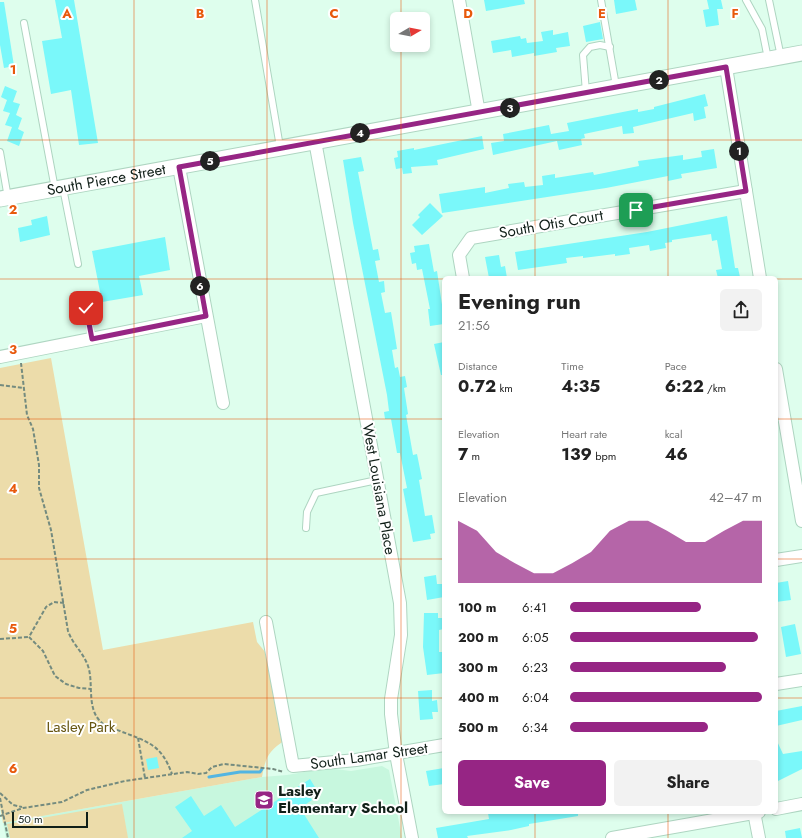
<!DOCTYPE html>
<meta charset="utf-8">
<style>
body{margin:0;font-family:Jost,sans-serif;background:#f2f2f2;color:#222;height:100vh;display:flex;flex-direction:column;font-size:15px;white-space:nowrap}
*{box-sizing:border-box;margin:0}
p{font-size:13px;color:#767676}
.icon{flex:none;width:22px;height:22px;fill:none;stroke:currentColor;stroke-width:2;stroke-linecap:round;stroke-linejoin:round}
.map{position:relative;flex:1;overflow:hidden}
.sheet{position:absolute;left:442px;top:276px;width:336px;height:538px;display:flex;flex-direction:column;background:#fff;border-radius:6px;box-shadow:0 2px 6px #0003}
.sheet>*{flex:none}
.needle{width:26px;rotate:80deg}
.buttons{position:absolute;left:390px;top:12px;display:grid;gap:8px}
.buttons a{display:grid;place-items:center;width:40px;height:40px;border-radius:6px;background:#fff;box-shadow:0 2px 6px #0003;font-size:20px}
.scale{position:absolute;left:12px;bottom:10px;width:76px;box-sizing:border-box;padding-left:4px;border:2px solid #101f18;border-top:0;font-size:11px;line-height:14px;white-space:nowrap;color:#101f18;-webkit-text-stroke:3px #fff;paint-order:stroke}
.pin{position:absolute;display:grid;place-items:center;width:34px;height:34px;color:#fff;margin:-17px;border-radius:8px;box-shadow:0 2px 6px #0006}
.km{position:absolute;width:20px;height:20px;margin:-10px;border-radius:50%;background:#222;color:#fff;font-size:11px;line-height:20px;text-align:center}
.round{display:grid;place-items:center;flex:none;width:42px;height:42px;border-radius:6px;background:#f2f2f2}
.overview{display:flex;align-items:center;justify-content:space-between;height:68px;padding:0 16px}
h1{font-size:22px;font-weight:700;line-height:30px}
.stats{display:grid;grid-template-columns:repeat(3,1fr);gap:6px;height:68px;padding:4px 16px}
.stats div{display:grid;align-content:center}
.stats b{font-size:17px;font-weight:700}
.stats small{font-size:11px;font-weight:400}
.stats p{font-size:11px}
.chart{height:112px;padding:8px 16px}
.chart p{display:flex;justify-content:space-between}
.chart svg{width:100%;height:72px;margin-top:4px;fill:#962584;opacity:.7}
.button{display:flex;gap:8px;margin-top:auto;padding:8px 16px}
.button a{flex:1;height:46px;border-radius:6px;background:#962584;color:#fff;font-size:16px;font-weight:700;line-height:46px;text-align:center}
.button a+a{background:#f2f2f2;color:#222}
ul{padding:0 16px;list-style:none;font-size:13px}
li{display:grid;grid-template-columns:64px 48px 1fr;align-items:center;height:30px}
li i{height:10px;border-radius:5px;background:#962584}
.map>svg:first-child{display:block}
</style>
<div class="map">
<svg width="802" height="838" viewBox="0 0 802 838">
<rect width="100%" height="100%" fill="#defeed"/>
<path fill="#c7f7de" d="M382,766L389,770L402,838H6L3,823L262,777L287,775L327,768L351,771Z"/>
<g fill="#ecdcaa">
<path d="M51,358L103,650L253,622L257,642L270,658L285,740C268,752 266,756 262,777L3,823L0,807V368Z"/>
<path d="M122,804L128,838H10L7,824Z"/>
</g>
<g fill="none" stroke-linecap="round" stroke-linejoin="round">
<path stroke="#53b5e2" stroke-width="3" d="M209,777L240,772H260L262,769"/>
</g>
<g fill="#7af8fa">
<path d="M55,0H74L98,143L79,145L71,90L51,94L42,41L62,38Z"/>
<path d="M484,0H524L525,4L486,11Z"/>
<path d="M614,0H635L637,10L616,14Z"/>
<path d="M707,0H721L723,9H717L719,25L706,27L703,10L709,9Z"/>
<path d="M0,2H4L14,66L4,68L0,45Z"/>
<path d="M600,22L603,39L586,42L583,26Z"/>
<path d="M553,30V35L568,32L570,46L556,48L557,52L534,56V53L512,57L511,50L493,53L491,41L520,36L521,39L526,38L527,43L543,41L541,32Z"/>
<path d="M5,86L17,91L13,102L20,104L16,115L22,118L18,129L24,132L19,146L7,141L12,127L5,125L10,113L3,111L7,100L1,97Z"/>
<path d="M705,94L708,106L704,107L706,118L694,121L693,113L633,127L634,133L623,134L622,126L584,134L585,138L581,139L582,145L559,150L557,141L493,155L491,143L504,141L503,134L549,125L551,134L569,131L567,123L638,109V112L654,109V107Z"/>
<path d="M482,136L484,149L437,160L438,165L411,167L412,173L403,174L402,168L396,169L394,158L398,157L397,151L414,148V150Z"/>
<path d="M714,149L717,168L681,174L682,178L668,181V176L606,188L442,213L439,194L485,187V193L509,188L508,184L524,182L525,187L543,185L542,176L555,174V178L593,172L594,175L639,166L638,161L683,155V160L702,157L701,151Z"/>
<path d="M361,157L364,171L358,172L373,250L378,249L380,260L375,261L379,282L384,281L385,292L381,293L385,313L391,312L394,330L397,349L392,350L395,368L398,367L400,377L405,376L407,387L404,388L408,414L406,415L413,455L417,454L422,479L419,480L425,516L432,515L435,533L430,534L431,539L413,542L403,489L407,488L400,453H397L391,419H385L384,412L389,411L387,395L353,223L343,160Z"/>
<path d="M430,203L443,216L422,235L412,225L420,217L418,215Z"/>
<path d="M47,216L50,235L20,242L18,228L32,225L31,220Z"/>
<path d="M727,216L735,268H738L740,277L737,278H718L716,270L722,269L717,240L712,241L711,234L672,240V242L665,243L666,248L650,251L649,245L629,248L630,254L615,256V254L583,258V256L566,258L567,263L518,270L515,252L647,232Z"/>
<path d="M165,237L170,270L139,276L143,295L102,302L92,251Z"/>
<path d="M429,244L434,272L437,271L444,318V324L430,326L428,309H430L422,269L417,270L416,263L412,264L410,253L415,252L414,246Z"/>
<path d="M499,255L501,267L505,266L507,278H489L485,257Z"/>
<path d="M444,342V375H441L434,344Z"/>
<path d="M436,575L437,584H442L444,597L427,600L424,577Z"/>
<path d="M788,581L791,600L776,602V583Z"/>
<path d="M424,613H438V618H444V629L439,630V652H442L444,673L427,675L423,647Z"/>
<path d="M795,624L801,654L786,657L781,627Z"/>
<path d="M432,690V701L437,700L438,712H432L433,719L420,720L418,691Z"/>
<path d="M802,706V720L776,726V711Z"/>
<path d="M776,739L783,754L802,751V769L776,782Z"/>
<path d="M157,757L159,768L148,770L146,759Z"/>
<path d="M444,768V784L429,786L426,771Z"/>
<path d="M310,779L318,792L310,797L312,800L300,808L319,838H182L192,831L175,807L191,796L204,816L221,805L235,827Z"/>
<path d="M493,812H578V816L529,824V826L511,830L467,836L468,838H438L436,828L489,819L488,813Z"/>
<path d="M800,828L802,838H786L785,831Z"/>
</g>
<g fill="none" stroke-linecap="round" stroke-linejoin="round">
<g stroke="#aed5c1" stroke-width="8">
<g id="service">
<path d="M255,0L280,147"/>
<path d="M601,0L616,86"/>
<path d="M746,0L762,29L768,59"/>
<path d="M769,0L781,57"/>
<path d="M24,23L55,189"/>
<path d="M586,92L583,55L590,47L600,45L610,47"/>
<path d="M0,152L8,198"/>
<path d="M63,188L78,264"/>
<path d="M86,308L92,339"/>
<path d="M306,528L307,512L316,493L377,480"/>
</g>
</g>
<g stroke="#aed5c1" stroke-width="14">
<g id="minor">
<path d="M459,0L479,113"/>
<path d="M726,67L760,278"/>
<path d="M315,141L400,603L401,635L391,699V714L396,754L412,838"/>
<path d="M179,167L223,403"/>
<path d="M463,278L459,255L471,238L746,191"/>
<path d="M0,357L206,316"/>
<path d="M776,369L802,521"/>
<path d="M776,560L802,556"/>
<path d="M266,622L293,766L356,760L444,745"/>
<path d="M776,684L802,680"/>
<path d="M776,809L802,804"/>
<path d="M754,812L759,838"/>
<path d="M612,838L759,812"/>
</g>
</g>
<g stroke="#aed5c1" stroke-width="17">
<g id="tertiary">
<path id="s1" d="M0,199L802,53"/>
</g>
</g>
<g stroke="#748b7f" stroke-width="2" stroke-dasharray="4 2" stroke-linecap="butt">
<path d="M21,363L27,415L33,429L39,465V488L51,530L68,631C73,645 83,652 88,666C94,683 86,708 101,722C106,727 114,729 120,731C148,742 161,744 172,774"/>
<path d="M0,385L23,388"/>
<path d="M64,603L54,602L46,607L29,637L43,651L55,676L66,684L79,688L91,689"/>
<path d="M0,639L29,637"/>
<path d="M138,738L145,778"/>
<path d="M0,793L13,805L22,807"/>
<path d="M0,798L8,838"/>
<path d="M0,816L23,808L62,802L87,790L125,781L187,772L198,774L206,773L212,767L224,764L273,769L284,772"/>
</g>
<use href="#service" stroke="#fff" stroke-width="6"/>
<use href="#minor" stroke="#fff" stroke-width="12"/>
<use href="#tertiary" stroke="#fff" stroke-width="15"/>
</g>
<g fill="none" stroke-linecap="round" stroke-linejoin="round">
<g stroke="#fff" stroke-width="8">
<path id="route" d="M86,308L92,339L206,316L179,167L726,67L746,191L636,210"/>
</g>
<use href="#route" stroke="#962584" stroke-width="5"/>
</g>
<path fill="none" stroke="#e8590c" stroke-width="1" stroke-opacity="0.55" d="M134,0V838M267,0V838M401,0V19M535,0V278M668,0V278M401,45V838M0,140H802M0,279H444M776,279H802M0,419H444M776,419H802M0,559H444M776,559H802M0,698H444M776,698H802M535,812V838M668,812V838"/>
<defs>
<g id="school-square" transform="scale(1)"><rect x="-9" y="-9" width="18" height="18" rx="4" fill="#962584" stroke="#fff"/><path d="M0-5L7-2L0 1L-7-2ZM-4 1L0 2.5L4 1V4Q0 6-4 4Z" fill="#fff"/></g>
</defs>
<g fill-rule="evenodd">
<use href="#school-square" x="264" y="800"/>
</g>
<g text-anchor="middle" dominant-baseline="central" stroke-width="4" stroke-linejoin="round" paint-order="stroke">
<g font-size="15" fill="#101f18" stroke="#fff">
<text stroke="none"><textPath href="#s1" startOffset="108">South Pierce Street</textPath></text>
<text transform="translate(551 224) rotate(-10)">South Otis Court</text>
<text transform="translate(379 489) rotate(80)">West Louisiana Place</text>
<text transform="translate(369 756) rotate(-8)">South Lamar Street</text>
</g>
<g font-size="15" fill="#651" stroke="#fff">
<text x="81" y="727">Lasley Park</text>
</g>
<g font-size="15" font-weight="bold" fill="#101f18" stroke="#fff" text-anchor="start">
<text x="278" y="791">Lasley<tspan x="278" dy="17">Elementary School</tspan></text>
</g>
</g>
<g font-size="13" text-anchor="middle" font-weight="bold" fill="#e8590c" stroke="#fff" stroke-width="4" stroke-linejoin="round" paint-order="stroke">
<text x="67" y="18">A</text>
<text x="200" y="18">B</text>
<text x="334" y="18">C</text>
<text x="468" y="18">D</text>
<text x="602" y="18">E</text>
<text x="735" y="18">F</text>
<text x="13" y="74">1</text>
<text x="13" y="214">2</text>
<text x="13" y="354">3</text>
<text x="13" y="493">4</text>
<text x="13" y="633">5</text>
<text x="13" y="773">6</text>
</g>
</svg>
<div class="buttons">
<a><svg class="needle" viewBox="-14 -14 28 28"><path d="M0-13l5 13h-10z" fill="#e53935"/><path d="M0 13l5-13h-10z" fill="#767676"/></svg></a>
</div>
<div class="scale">50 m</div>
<div class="pin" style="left:636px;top:210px;background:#1e9e55"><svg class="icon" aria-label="arrive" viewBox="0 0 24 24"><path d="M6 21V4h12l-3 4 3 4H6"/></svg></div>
<div class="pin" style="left:86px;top:308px;background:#d93025"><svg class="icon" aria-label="check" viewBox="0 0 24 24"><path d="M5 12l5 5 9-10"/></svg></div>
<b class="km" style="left:739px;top:151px">1</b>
<b class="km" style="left:659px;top:80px">2</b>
<b class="km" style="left:510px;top:108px">3</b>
<b class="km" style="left:360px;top:133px">4</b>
<b class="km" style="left:210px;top:161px">5</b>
<b class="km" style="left:200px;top:286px">6</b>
<section class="sheet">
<div class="overview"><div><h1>Evening run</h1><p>21:56</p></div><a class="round"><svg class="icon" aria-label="share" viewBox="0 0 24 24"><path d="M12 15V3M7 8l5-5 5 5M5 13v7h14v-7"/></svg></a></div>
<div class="stats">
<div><p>Distance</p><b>0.72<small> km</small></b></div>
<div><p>Time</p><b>4:35</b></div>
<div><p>Pace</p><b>6:22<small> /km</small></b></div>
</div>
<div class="stats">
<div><p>Elevation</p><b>7<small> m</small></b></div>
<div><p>Heart rate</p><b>139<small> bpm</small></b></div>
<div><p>kcal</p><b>46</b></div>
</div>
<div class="chart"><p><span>Elevation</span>42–47 m</p>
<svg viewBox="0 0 160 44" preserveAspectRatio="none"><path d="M0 44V6L10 12L20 25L30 32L40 38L50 38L60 32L70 25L80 12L90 6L100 6L110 12L120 19L130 19L140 12L150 6L160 6V44z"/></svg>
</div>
<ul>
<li><b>100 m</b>6:41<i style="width:68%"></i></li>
<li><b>200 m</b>6:05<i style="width:98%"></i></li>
<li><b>300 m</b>6:23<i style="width:81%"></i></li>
<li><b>400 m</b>6:04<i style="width:100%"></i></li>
<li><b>500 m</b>6:34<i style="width:72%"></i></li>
</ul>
<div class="button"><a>Save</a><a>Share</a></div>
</section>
</div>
